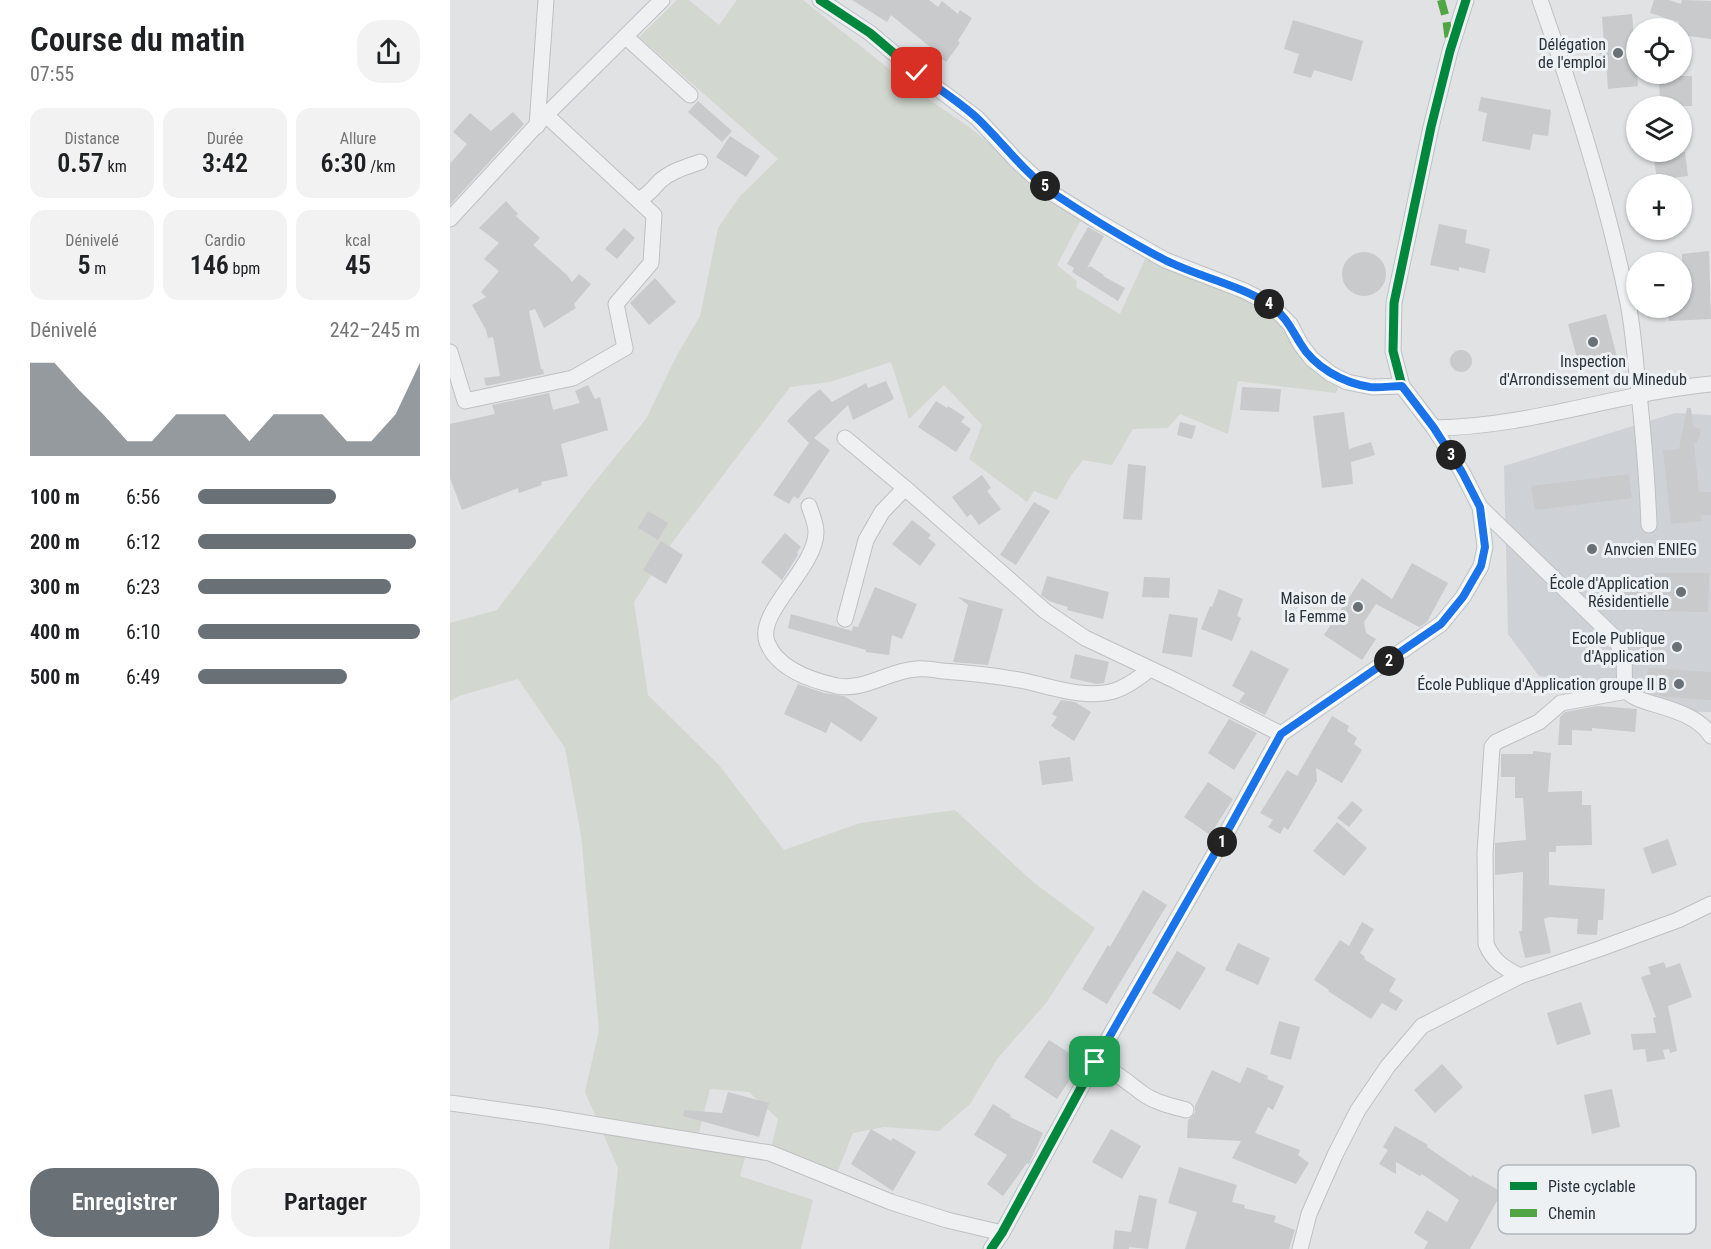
<!DOCTYPE html>
<html lang="fr">
<meta charset="utf-8">
<style>
body{margin:0;font-family:"Roboto Condensed",sans-serif;background:#f2f2f2;color:#202124;height:100vh;display:flex;flex-direction:column;font-size:22px;white-space:nowrap}
*{box-sizing:border-box;margin:0}
p{font-size:20px;color:#757577}
.icon{flex:none;width:33px;height:33px;fill:none;stroke:currentColor;stroke-width:2;stroke-linecap:round;stroke-linejoin:round}
.map{position:relative;flex:1;overflow:hidden}
.details{display:flex;flex-direction:column;background:#fff;width:450px}
.details>*{flex:none}
.buttons{position:absolute;left:1176px;top:18px;display:grid;gap:12px}
.buttons a{display:grid;place-items:center;width:66px;height:66px;border-radius:50%;background:#fff;box-shadow:0 2px 4px #0004;font-size:30px}
.pin{position:absolute;display:grid;place-items:center;width:51px;height:51px;color:#fff;margin:-26px;border-radius:12px;box-shadow:0 3px 9px #0006}
.km{position:absolute;width:30px;height:30px;margin:-15px;border-radius:50%;background:#222;color:#fff;font-size:16px;line-height:30px;text-align:center}
.round{display:grid;place-items:center;flex:none;width:63px;height:63px;border-radius:24px;background:#f2f2f2}
.summary{display:flex;align-items:center;justify-content:space-between;height:102px;padding:0 30px}
h1{font-size:33px;font-weight:600;line-height:45px}
.stats{display:grid;grid-template-columns:repeat(3,1fr);gap:9px;height:102px;padding:6px 30px}
.stats div{display:grid;align-content:center;border-radius:15px;background:#f2f2f2;text-align:center}
.stats b{font-size:26px;font-weight:600}
.stats small{font-size:16px;font-weight:400}
.stats p{font-size:16px}
.chart{height:168px;padding:12px 30px}
.chart p{display:flex;justify-content:space-between}
.chart svg{width:100%;height:108px;margin-top:6px;fill:#697076;opacity:.7}
.primary-button{display:flex;gap:12px;margin-top:auto;padding:12px 30px}
.primary-button a{flex:1;height:69px;border-radius:24px;background:#697076;color:#fff;font-size:24px;font-weight:600;line-height:69px;text-align:center}
.primary-button a+a{background:#f2f2f2;color:#202124}
ul{padding:0 30px;list-style:none;font-size:20px}
li{display:grid;grid-template-columns:96px 72px 1fr;align-items:center;height:45px}
li i{height:15px;border-radius:8px;background:#697076}
main{display:flex;flex:1;min-height:0}
.map>svg:first-child{display:block}
</style>
<main>
<section class="details">
<div class="summary"><div><h1>Course du matin</h1><p>07:55</p></div><a class="round"><svg class="icon" aria-label="share" viewBox="0 0 24 24"><path d="M12 15V3M7 8l5-5 5 5M5 13v7h14v-7"/></svg></a></div>
<div class="stats">
<div><p>Distance</p><b>0.57<small> km</small></b></div>
<div><p>Durée</p><b>3:42</b></div>
<div><p>Allure</p><b>6:30<small> /km</small></b></div>
</div>
<div class="stats">
<div><p>Dénivelé</p><b>5<small> m</small></b></div>
<div><p>Cardio</p><b>146<small> bpm</small></b></div>
<div><p>kcal</p><b>45</b></div>
</div>
<div class="chart"><p><span>Dénivelé</span>242–245 m</p>
<svg viewBox="0 0 160 44" preserveAspectRatio="none"><path d="M0 44V6L10 6L20 17L30 27L40 38L50 38L60 27L70 27L80 27L90 38L100 27L110 27L120 27L130 38L140 38L150 27L160 6V44z"/></svg>
</div>
<ul>
<li><b>100 m</b>6:56<i style="width:62%"></i></li>
<li><b>200 m</b>6:12<i style="width:98%"></i></li>
<li><b>300 m</b>6:23<i style="width:87%"></i></li>
<li><b>400 m</b>6:10<i style="width:100%"></i></li>
<li><b>500 m</b>6:49<i style="width:67%"></i></li>
</ul>
<div class="primary-button"><a>Enregistrer</a><a>Partager</a></div>
</section>
<div class="map">
<svg width="1261" height="1249" viewBox="0 0 1261 1249">
<rect width="100%" height="100%" fill="#e0e2e4"/>
<path fill="#ced2d7" d="M1225,413L1261,415V712L1200,711L1186,684L1089,676L1058,634L1054,466Z"/>
<path fill="#d2d8d0" d="M227,0H239L269,25L287,0H353L468,92L519,127L632,218L607,265L627,281L626,287L670,314L697,255L809,304L835,325L890,383L886,393L788,381L778,434L730,414L718,428L683,429L662,465L633,460L620,477L607,500L584,491L577,502L519,459L532,425L494,385L459,419L441,362L380,382L340,387L224,540L184,602L198,695L269,765L334,850L410,823L505,810L583,882L645,928L596,1003L548,1058L520,1104L489,1131L434,1127L403,1133L385,1178L320,1153L328,1119L299,1092L260,1089L248,1137L296,1154L290,1176L363,1200L351,1249H159L168,1168L135,1092L149,1030L131,835L115,748L68,679L9,696L0,701V623L47,610L143,484L196,419L227,355L250,316L268,228L290,196L328,159L189,37Z"/>
<g fill="#c8cacc">
<path d="M402,0H479L488,7L492,1L508,14L510,10L522,18L508,41L510,43L496,62L484,53L485,51L441,15L437,22Z"/>
<path d="M1204,0H1219L1231,4L1232,0L1261,1V39L1232,35V28H1228L1229,22L1200,13Z"/>
<path d="M1182,14L1188,86L1158,89L1156,61H1150L1149,45L1154,44L1152,17Z"/>
<path d="M843,20L913,41L902,81L864,70L861,78L843,73L849,54L834,49Z"/>
<path d="M1209,76H1242V106H1210Z"/>
<path d="M1031,97L1101,110L1098,136L1083,134L1080,150L1032,141L1037,113L1028,111Z"/>
<path d="M248,101L282,131L272,142L238,112Z"/>
<path d="M63,112L74,124L0,205V164L17,144L3,132L20,113L41,131Z"/>
<path d="M280,136L310,156L296,177L266,157Z"/>
<path d="M1203,152H1235L1238,176L1207,180Z"/>
<path d="M56,201L68,214L66,216L90,238L83,245L117,275L122,282L129,274L141,284L124,304L126,308L94,328L85,309L79,311L91,369H93L94,374L36,386L34,378L50,376L43,337L38,338L36,330L22,305L36,297L31,292L49,271L34,259L49,243L29,228Z"/>
<path d="M989,224L1017,230L1015,243L1040,249L1035,273L1009,267V271L980,265Z"/>
<path d="M638,227L654,236L637,268L640,266L654,275L653,276L675,288L668,301L622,272L624,268L617,264Z"/>
<path d="M174,228L185,238L167,259L155,249Z"/>
<path d="M1259,251L1261,319L1219,321L1218,308H1232V254Z"/>
<circle cx="914" cy="274" r="22"/>
<path d="M205,278L226,302L199,325L180,303Z"/>
<path d="M1156,314L1168,361L1130,370L1118,324Z"/>
<circle cx="1011" cy="361" r="11"/>
<path d="M436,381L444,399L403,420L398,405L364,438L380,450L348,499L344,496L339,504L323,495L359,443L337,421L360,397L370,389L382,402L416,383L418,388Z"/>
<path d="M138,385L145,399L150,397L158,430L111,444L118,476L91,482L92,485L69,493L68,488L12,510L0,478V424L45,414L42,405L99,393L103,410L130,403L125,391Z"/>
<path d="M792,387L831,389L829,412L790,410Z"/>
<path d="M486,401L497,408L498,406L515,417L511,422L521,429L506,452L468,427Z"/>
<path d="M1237,408H1241L1243,427L1251,429L1247,443H1244L1249,492H1261V515H1251L1252,521L1221,524L1213,450L1229,449Z"/>
<path d="M894,412L899,449L921,442L925,455L901,462L903,484L872,488L863,416Z"/>
<path d="M730,422L746,426L742,439L727,435Z"/>
<path d="M678,464L696,466L692,520L673,519Z"/>
<path d="M1179,474L1182,498L1085,510L1081,486Z"/>
<path d="M532,475L541,488L537,491L551,509L529,525L521,514L517,517L502,497Z"/>
<path d="M584,502L600,511L566,565L550,555Z"/>
<path d="M198,511L218,523L208,540L188,528Z"/>
<path d="M462,520L481,535L478,538L486,544L470,566L442,544Z"/>
<path d="M335,533L351,547L347,552L348,555L332,580L311,562Z"/>
<path d="M211,541L233,555L216,584L193,570Z"/>
<path d="M962,563L998,583L977,622L969,627L926,604L914,622L916,633L926,639L912,660L874,635L912,578L942,599Z"/>
<path d="M1204,573H1259L1258,612L1204,611V602L1163,604L1162,580L1204,579Z"/>
<path d="M597,576L659,592L653,619L617,610L618,607L599,601L591,595Z"/>
<path d="M694,577L720,578L719,598L692,597Z"/>
<path d="M425,587L467,604L452,639L442,635L439,655L416,652V650L338,628L341,614L402,631L403,626L408,627Z"/>
<path d="M769,589L793,599L787,616L791,618L782,641L751,629L760,606L762,607Z"/>
<path d="M508,597L553,609L538,665L503,662L518,605Z"/>
<path d="M719,614L748,618L742,657L712,653Z"/>
<path d="M801,650L839,669L815,715L789,702L795,693L782,686Z"/>
<path d="M625,654L659,662L654,683L647,684L620,678Z"/>
<path d="M1198,668L1261,672V700L1215,697L1196,691Z"/>
<path d="M348,684L374,693L394,696L428,718L411,742L381,722L376,733L334,714Z"/>
<path d="M611,700L625,702L641,712L624,741L601,726L607,717L602,714Z"/>
<path d="M1147,706L1187,709L1185,732L1142,728V731L1122,730V745H1108L1110,717L1115,712Z"/>
<path d="M882,716L899,726L897,731L907,738L904,744L912,750L892,783L866,768L867,781L838,830L834,827L830,834L818,827L823,820L810,813L837,770L847,776Z"/>
<path d="M779,719L807,733L784,770L758,753Z"/>
<path d="M1083,751L1101,753L1098,792L1132,791V805H1141L1142,845L1106,846V852H1099V885L1155,889L1153,920H1148L1147,935L1127,934L1128,919L1099,917L1094,919L1101,953L1075,958L1069,931H1072L1073,872L1045,875V843L1076,840L1073,798H1065V777H1051V754H1083Z"/>
<path d="M620,757L623,781L592,785L589,761Z"/>
<path d="M758,782L783,799L760,835L734,817Z"/>
<path d="M902,801L913,810L899,827L887,818Z"/>
<path d="M887,822L917,848L894,876L863,851Z"/>
<path d="M1218,839L1227,865L1202,874L1193,848Z"/>
<path d="M693,890L717,905L657,1004L632,989L658,945L660,947Z"/>
<path d="M912,922L924,929L910,953L915,957L914,959L946,979L939,991L953,1000L946,1011L932,1003L921,1019L878,991L879,990L864,980L890,940L899,946Z"/>
<path d="M788,943L820,958L808,985L775,970Z"/>
<path d="M727,951L756,968L730,1010L702,993Z"/>
<path d="M1214,962L1216,968L1230,963L1242,997L1218,1006L1227,1051L1220,1053L1219,1049L1213,1050L1215,1059L1197,1062L1195,1049L1183,1050L1181,1034L1206,1033L1203,1018L1206,1017L1191,977L1201,974L1198,967Z"/>
<path d="M1131,1002L1141,1034L1107,1045L1097,1013Z"/>
<path d="M829,1021L850,1027L841,1060L820,1054Z"/>
<path d="M599,1040L632,1061L607,1099L574,1077Z"/>
<path d="M992,1064L1013,1087L985,1113L964,1090Z"/>
<path d="M797,1067L818,1076L817,1079L834,1086L823,1110L818,1107L805,1133L850,1150L848,1155L859,1163L846,1184L782,1158L791,1141L737,1138L738,1120L745,1113V1106L762,1070L790,1083Z"/>
<path d="M1162,1089L1170,1127L1142,1134L1134,1095Z"/>
<path d="M278,1092L319,1103L309,1137L233,1116L234,1110L272,1113Z"/>
<path d="M543,1104L561,1115L560,1117L593,1133L579,1164L577,1163L553,1196L537,1184L557,1155L524,1135Z"/>
<path d="M945,1126L978,1145L977,1147L1021,1177L1022,1175L1052,1192L1020,1249H974L978,1242L964,1233L977,1210L997,1222L1009,1200L972,1174L970,1176L946,1162V1174L929,1164L938,1150L933,1147Z"/>
<path d="M421,1129L441,1141L443,1138L466,1152L443,1191L401,1164Z"/>
<path d="M661,1129L691,1146L672,1179L642,1162Z"/>
<path d="M729,1167L787,1185L782,1202L795,1205L794,1208L826,1216L824,1222L845,1230L839,1249H735L747,1212L718,1203Z"/>
<path d="M689,1195L707,1199L698,1249L679,1247V1249H663L665,1230L681,1232Z"/>
</g>
<g fill="none" stroke-linecap="round" stroke-linejoin="round">
<g stroke="#bec0c2" stroke-width="17">
<g id="street">
<path d="M370,0L420,33L467,73L527,118L567,161L602,193L647,221L715,260L795,291L821,305L840,324L851,345L862,359L881,374L897,382L922,387L952,386"/>
<path d="M1090,0C1125,99 1157,200 1178,303C1182,323 1184,345 1186,366C1192,419 1197,472 1199,525"/>
<path d="M176,37L240,95"/>
<path d="M87,126L96,0"/>
<path d="M188,200C199,195 202,189 210,181C221,171 236,167 250,162"/>
<path d="M0,219L96,115L212,0"/>
<path d="M0,352L15,401L123,378L175,348L166,304L201,263L204,215L96,115"/>
<path d="M984,428C1080,427 1167,393 1261,384"/>
<path d="M395,438L455,488L595,611L635,638L724,680L831,734"/>
<path d="M359,506C362,515 366,523 366,532C366,568 306,612 317,642C327,669 360,680 387,686C415,691 438,671 466,669C475,668 485,670 493,671C522,673 551,676 579,682C605,688 634,698 660,692C674,689 689,678 700,669"/>
<path d="M1030,507L1164,637C1169,645 1173,654 1174,663C1175,671 1173,683 1177,691C1186,706 1242,705 1261,736"/>
<path d="M395,619L416,540L432,512L455,488"/>
<path d="M1070,976C1054,968 1043,961 1036,944L1035,853L1042,747L1046,742L1089,722L1111,703L1177,691"/>
<path d="M645,1062C663,1070 676,1081 692,1093C704,1102 721,1106 736,1110"/>
<path d="M0,1103L93,1116L320,1153L441,1202L497,1220L552,1233"/>
<path d="M541,1249L552,1233L645,1062L777,832L831,734L991,624L1013,597L1031,566L1035,547L1030,507L1012,472L984,428L952,386L943,351L944,303L981,127L1000,51L1016,0"/>
<path d="M850,1249L859,1214L885,1155L908,1110L938,1066L972,1026L1070,976L1149,949L1228,920L1261,904"/>
</g>
</g>
<use href="#street" stroke="#eff0f1" stroke-width="15"/>
<path stroke="#51a545" stroke-width="8" stroke-dasharray="15 8" stroke-linecap="butt" d="M991,0L996,18L999,41"/>
<g stroke="#edf1f4" stroke-width="13">
<g id="cycleway">
<path d="M370,0L420,33L467,73L527,118L567,161L602,193L647,221L715,260L795,291L821,305L840,324L851,345L862,359L881,374L897,382L922,387L952,386"/>
<path d="M541,1249L552,1233L645,1062L777,832L831,734L991,624L1013,597L1031,566L1035,547L1030,507L1012,472L984,428L952,386L943,351L944,303L981,127L1000,51L1016,0"/>
</g>
</g>
<use href="#cycleway" stroke="#00873e" stroke-width="9"/>
</g>
<g fill="none" stroke-linecap="round" stroke-linejoin="round">
<g stroke="#fff" stroke-width="12">
<path id="route" d="M467,73C487,88 510,102 528,119C554,144 576,175 606,195C641,218 678,241 715,260C749,277 787,284 819,304C834,314 841,328 850,343C864,367 893,383 920,387C930,388 942,386 952,386L984,428L1012,472L1030,507L1035,547L1031,566L1013,597L991,624L831,734L777,832L645,1062"/>
</g>
<use href="#route" stroke="#1a73e8" stroke-width="8"/>
</g>
<g fill="#697076" stroke="#edf1f4" stroke-width="2">
<circle cx="1168" cy="53" r="6"/>
<circle cx="1143" cy="342" r="6"/>
<circle cx="1142" cy="549" r="6"/>
<circle cx="1231" cy="592" r="6"/>
<circle cx="908" cy="607" r="6"/>
<circle cx="1227" cy="647" r="6"/>
<circle cx="1229" cy="684" r="6"/>
</g>
<g text-anchor="middle" dominant-baseline="central" stroke-width="6" stroke-linejoin="round" paint-order="stroke">
<g font-size="16" fill="#29323b" stroke="#edf1f4" text-anchor="end">
<text x="1156" y="44">Délégation<tspan x="1156" dy="18">de l'emploi</tspan></text>
<text x="1143" y="361" text-anchor="middle">Inspection<tspan x="1143" dy="18">d'Arrondissement du Minedub</tspan></text>
<text x="1154" y="549" text-anchor="start">Anvcien ENIEG</text>
<text x="1219" y="583">École d'Application<tspan x="1219" dy="18">Résidentielle</tspan></text>
<text x="896" y="598">Maison de<tspan x="896" dy="18">la Femme</tspan></text>
<text x="1215" y="638">Ecole Publique<tspan x="1215" dy="18">d'Application</tspan></text>
<text x="1217" y="684">École Publique d'Application groupe II B</text>
</g>
</g>
<rect x="1048" y="1165" width="198" height="69" rx="9" fill="#edf1f4" stroke="#b2b8bc" stroke-width="1.5"/>
<rect x="1060" y="1182" width="27" height="8" fill="#00873e"/>
<rect x="1060" y="1209" width="27" height="8" fill="#51a545"/>
<g font-size="16" fill="#29323b">
<text x="1098" y="1192">Piste cyclable</text>
<text x="1098" y="1219">Chemin</text>
</g>
</svg>
<div class="buttons">
<a><svg class="icon" aria-label="locate" viewBox="0 0 24 24"><circle cx="12" cy="12" r="6"/><path d="M12 2v4M12 18v4M2 12h4M18 12h4"/></svg></a>
<a><svg class="icon" aria-label="layers" viewBox="0 0 24 24"><path d="M12 4l9 5-9 5-9-5zM3 14l9 5 9-5"/></svg></a>
<a>+</a>
<a>−</a>
</div>
<div class="pin" style="left:645px;top:1062px;background:#1e9e55"><svg class="icon" aria-label="arrive" viewBox="0 0 24 24"><path d="M6 21V4h12l-3 4 3 4H6"/></svg></div>
<div class="pin" style="left:467px;top:73px;background:#d93025"><svg class="icon" aria-label="check" viewBox="0 0 24 24"><path d="M5 12l5 5 9-10"/></svg></div>
<b class="km" style="left:772px;top:842px">1</b>
<b class="km" style="left:939px;top:661px">2</b>
<b class="km" style="left:1001px;top:455px">3</b>
<b class="km" style="left:819px;top:304px">4</b>
<b class="km" style="left:595px;top:186px">5</b>
</div>
</main>
